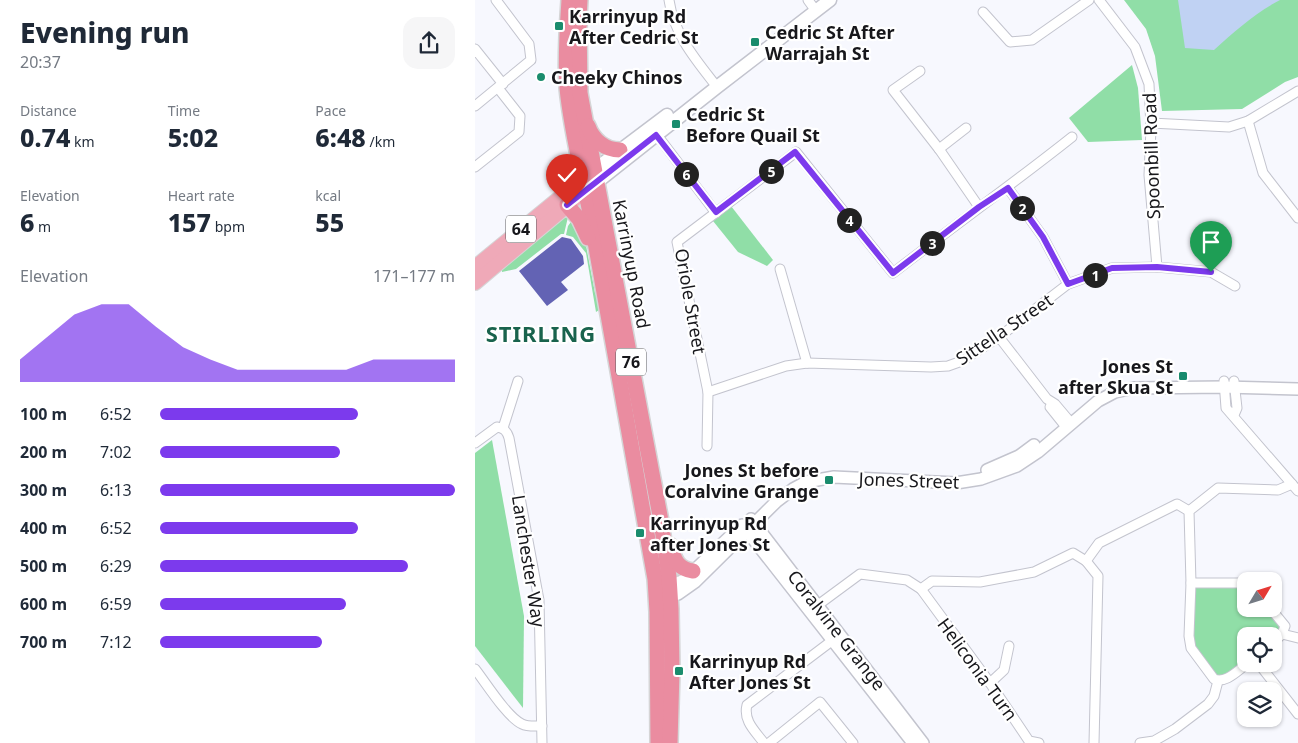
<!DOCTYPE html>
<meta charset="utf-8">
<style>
body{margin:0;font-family:"Noto Sans",sans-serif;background:#f6f6f7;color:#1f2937;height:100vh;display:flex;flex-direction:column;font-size:19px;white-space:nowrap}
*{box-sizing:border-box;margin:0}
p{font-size:16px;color:#747a83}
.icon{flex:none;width:28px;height:28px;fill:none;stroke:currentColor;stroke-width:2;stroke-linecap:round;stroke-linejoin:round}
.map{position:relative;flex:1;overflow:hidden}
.side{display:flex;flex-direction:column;background:#fff;width:475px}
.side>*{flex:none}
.needle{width:32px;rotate:52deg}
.tools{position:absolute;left:762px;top:572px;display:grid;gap:10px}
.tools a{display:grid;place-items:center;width:45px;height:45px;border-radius:10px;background:#fff;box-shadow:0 1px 4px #0004;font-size:25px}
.pin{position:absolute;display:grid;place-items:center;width:42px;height:42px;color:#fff;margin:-51px -21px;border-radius:50% 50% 50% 0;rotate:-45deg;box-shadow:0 0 5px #0007}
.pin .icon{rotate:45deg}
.km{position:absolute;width:25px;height:25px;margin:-12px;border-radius:50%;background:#222;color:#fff;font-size:14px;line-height:25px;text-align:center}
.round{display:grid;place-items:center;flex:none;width:52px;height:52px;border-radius:15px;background:#f6f6f7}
.headline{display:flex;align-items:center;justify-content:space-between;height:85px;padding:0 20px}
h1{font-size:28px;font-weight:800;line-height:38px}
.stats{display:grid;grid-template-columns:repeat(3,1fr);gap:8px;height:85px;padding:5px 20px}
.stats div{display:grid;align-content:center}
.stats b{font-size:25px;font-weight:800}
.stats small{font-size:14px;font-weight:400}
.stats p{font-size:14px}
.chart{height:140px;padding:10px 20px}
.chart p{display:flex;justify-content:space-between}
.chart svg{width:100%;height:90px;margin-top:5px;fill:#7c3aed;opacity:.7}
ul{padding:0 20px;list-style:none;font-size:16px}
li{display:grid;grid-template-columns:80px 60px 1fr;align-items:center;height:38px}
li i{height:12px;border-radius:6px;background:#7c3aed}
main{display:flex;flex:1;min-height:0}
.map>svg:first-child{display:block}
</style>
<main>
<section class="side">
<div class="headline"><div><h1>Evening run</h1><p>20:37</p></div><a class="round"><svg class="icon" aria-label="share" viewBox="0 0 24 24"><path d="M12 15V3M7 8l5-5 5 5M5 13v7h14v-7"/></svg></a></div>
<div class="stats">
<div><p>Distance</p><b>0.74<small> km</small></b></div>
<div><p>Time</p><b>5:02</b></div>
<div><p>Pace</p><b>6:48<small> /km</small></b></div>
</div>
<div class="stats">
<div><p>Elevation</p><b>6<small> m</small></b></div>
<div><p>Heart rate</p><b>157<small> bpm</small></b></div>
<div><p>kcal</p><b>55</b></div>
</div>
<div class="chart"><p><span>Elevation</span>171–177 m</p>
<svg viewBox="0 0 160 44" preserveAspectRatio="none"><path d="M0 44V33L10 22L20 11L30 6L40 6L50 17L60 27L70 33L80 38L90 38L100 38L110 38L120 38L130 33L140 33L150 33L160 33V44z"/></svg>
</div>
<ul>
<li><b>100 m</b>6:52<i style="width:67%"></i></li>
<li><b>200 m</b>7:02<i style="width:61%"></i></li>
<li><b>300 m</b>6:13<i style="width:100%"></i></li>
<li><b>400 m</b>6:52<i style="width:67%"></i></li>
<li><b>500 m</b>6:29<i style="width:84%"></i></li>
<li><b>600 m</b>6:59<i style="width:63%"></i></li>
<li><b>700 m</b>7:12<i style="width:55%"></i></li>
</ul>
</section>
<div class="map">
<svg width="823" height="743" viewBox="0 0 823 743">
<rect width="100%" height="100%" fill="#f7f8fe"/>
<g fill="#90dea7">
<path d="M649,0H823V77L810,82L767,109L687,111L680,56L671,29Z"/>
<path d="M657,65L663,88L667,140L613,142L594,118Z"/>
<path d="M256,206L298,260L292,266L263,252L238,221Z"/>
<path d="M93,217L89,234H86L41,269L27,272V269L80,220Z"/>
<path d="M98,219L110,240L120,293L126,306L124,310L121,312L111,253L98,237L91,235L93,226Z"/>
<path d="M17,440L49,616L48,708L0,646V453Z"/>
<path d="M716,583H771V609H796L810,626L799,636H771V664L743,681L716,648Z"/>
</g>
<path fill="#c0d2f3" d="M703,0H805C780,13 760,31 739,50L710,48Z"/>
<path fill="#6363b4" d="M87,237L96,239L108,256L109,264L86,282L93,290L72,306L44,271Z"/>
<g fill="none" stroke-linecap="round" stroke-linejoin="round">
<g stroke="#c3c4ce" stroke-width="11">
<g id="minor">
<path d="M194,0C199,35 221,60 242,87"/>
<path d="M333,0L341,11"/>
<path d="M624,0L660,47L674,84L676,128L674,175L682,267"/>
<path d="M508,12L535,42L557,40L614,0"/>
<path d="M0,49L28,84"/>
<path d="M445,71L418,90L464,149L504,207"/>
<path d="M0,106L56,60L54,44L21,0"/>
<path d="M773,121L788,173L823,218"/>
<path d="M676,123L754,127L773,121L823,91"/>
<path d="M179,131L241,213"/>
<path d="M464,149L491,128"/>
<path d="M0,167L44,132L45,116L23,88"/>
<path d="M533,188L568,237L593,284"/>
<path d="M305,269L332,363"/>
<path d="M524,337L572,399L580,404L596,423"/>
<path d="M749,381L751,408L823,491"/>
<path d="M233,392L311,366L332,363L456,367L473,366L487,361L524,337L593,284L637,268L682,267L736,272L760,286"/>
<path d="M575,407L591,427"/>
<path d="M759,415L762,408L759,381"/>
<path d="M28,428L43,381"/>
<path d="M0,443L22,427C29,428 32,431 34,438L64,600L67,743"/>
<path d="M232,446L233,392L202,242L321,152L418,273C477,227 538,184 597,137"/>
<path d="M611,561L624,543L702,504L714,511"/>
<path d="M716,583H771"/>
<path d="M446,589L515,683L554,741L564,743"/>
<path d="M343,605L385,574L432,580L446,589L457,581L505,582L559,572L598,553L611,561L623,576L619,743"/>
<path d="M796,609L810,626L807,634L799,642"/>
<path d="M807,634L823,638"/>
<path d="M772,664C763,670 751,684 739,679L716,648L714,636L716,583L714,511L743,488L803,490L817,484"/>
<path d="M784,664L823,714"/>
<path d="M0,669C11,683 32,717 47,724C53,727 60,726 67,726"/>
<path d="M515,683L529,670L534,646"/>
<path d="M289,743C280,731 268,721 272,705L358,640"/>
<path d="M294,743L345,702L378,743"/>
<path d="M665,743L679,741L700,729L733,704L739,696L743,681"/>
</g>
</g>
<g stroke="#c3c4ce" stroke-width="14">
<g id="tertiary">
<path d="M512,470L544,456L559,445"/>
<path d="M276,519L448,743"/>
<path d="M268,526L438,743"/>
<path d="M189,589L209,580L267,525"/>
<path d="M188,600L203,594L220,582L301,502L318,489L331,482L359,477L481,483L506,479L542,466L563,452L623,401L640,392L659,388L749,387L823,389"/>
</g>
</g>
<g stroke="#c3c4ce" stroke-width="15">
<g id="secondary">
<path d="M119,170L192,115"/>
<path d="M122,182L242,87L355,0"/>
</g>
</g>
<g stroke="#d5d5d6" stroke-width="16">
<g id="primary">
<path d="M0,267L115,173"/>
<path d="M0,283L117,185"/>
</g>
</g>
<g stroke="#d5d5d6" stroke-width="18">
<g id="trunk">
<path d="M94,0C92,29 90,59 92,88C96,129 106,168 114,208L180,579L182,612L183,743"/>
<path d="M105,0L104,18L105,93L186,521L194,577L196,609L197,671L195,743"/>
<path d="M113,126C118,140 130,150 145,150"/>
<path d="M92,205L104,219L113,238"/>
<path d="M196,546C199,560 203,569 218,571"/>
</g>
</g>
<use href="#minor" stroke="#fff" stroke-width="9"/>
<use href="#tertiary" stroke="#fff" stroke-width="11"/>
<use href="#secondary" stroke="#fff" stroke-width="12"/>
<use href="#primary" stroke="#efa9b8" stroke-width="14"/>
<use href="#trunk" stroke="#ea8ca0" stroke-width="15"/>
</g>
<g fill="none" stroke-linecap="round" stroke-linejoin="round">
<g stroke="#fff" stroke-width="10">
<path id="route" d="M92,205L181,135L241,212L320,152L418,273L504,207L533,188L568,237L593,284L637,268L682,267L736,272"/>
</g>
<use href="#route" stroke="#7c3aed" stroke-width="6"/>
</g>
<g fill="#1a8c6d" stroke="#fff" stroke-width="2">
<rect x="79" y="21" width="10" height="10" rx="2.5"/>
<rect x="275" y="37" width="10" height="10" rx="2.5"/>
<circle cx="66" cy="77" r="5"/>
<rect x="196" y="119" width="10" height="10" rx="2.5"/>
<rect x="703" y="371" width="10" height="10" rx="2.5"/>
<rect x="349" y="475" width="10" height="10" rx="2.5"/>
<rect x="160" y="528" width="10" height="10" rx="2.5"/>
<rect x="199" y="666" width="10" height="10" rx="2.5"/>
</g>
<g text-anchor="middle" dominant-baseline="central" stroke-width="4.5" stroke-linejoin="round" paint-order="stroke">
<g fill="#fff" stroke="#5d5d5f" stroke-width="1">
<rect x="31" y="215.5" width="30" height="27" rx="4"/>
<rect x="141" y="348.5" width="30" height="27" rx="4"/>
</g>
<g font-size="16" font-weight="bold" fill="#17171b">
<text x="46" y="229">64</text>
<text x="156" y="362">76</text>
</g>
<g font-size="18" font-weight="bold" fill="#17171b" stroke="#fff" text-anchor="start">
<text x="94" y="16">Karrinyup Rd<tspan x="94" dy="21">After Cedric St</tspan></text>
<text x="290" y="32">Cedric St After<tspan x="290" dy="21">Warrajah St</tspan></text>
<text x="76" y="77">Cheeky Chinos</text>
<text x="211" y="114">Cedric St<tspan x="211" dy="21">Before Quail St</tspan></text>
<text x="698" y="366" text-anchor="end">Jones St<tspan x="698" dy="21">after Skua St</tspan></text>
<text x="344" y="470" text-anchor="end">Jones St before<tspan x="344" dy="21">Coralvine Grange</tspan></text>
<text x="175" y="523">Karrinyup Rd<tspan x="175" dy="21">after Jones St</tspan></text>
<text x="214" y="661">Karrinyup Rd<tspan x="214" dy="21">After Jones St</tspan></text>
</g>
<g font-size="18" fill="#17171b" stroke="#fff">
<text transform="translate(676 156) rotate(-92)">Spoonbill Road</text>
<text transform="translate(157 264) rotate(79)">Karrinyup Road</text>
<text transform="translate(216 301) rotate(80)">Oriole Street</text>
<text transform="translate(529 329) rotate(-34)">Sittella Street</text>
<text transform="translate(434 480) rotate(2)">Jones Street</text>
<text transform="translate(54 561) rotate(81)">Lanchester Way</text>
<text transform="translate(362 630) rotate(52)">Coralvine Grange</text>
<text transform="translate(503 669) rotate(54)">Heliconia Turn</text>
</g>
<g font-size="22" font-weight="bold" letter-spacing="1" fill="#19634d" stroke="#fff">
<text x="66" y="333">STIRLING</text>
</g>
</g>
</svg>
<div class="tools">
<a><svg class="needle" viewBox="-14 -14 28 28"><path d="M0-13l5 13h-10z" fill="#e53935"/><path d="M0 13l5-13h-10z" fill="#747a83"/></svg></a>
<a><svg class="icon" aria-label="locate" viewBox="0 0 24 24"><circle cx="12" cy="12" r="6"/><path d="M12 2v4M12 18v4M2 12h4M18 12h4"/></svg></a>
<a><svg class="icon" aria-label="layers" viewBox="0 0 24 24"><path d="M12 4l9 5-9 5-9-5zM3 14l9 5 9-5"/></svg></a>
</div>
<div class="pin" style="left:736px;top:272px;background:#1e9e55"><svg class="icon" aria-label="arrive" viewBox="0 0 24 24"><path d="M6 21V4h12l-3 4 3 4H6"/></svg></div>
<div class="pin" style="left:92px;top:205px;background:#d93025"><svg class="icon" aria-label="check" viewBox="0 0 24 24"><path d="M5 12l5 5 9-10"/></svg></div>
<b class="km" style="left:620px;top:275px">1</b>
<b class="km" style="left:547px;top:208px">2</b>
<b class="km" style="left:457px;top:243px">3</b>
<b class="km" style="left:374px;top:220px">4</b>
<b class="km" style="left:296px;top:171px">5</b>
<b class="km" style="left:211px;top:174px">6</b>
</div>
</main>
